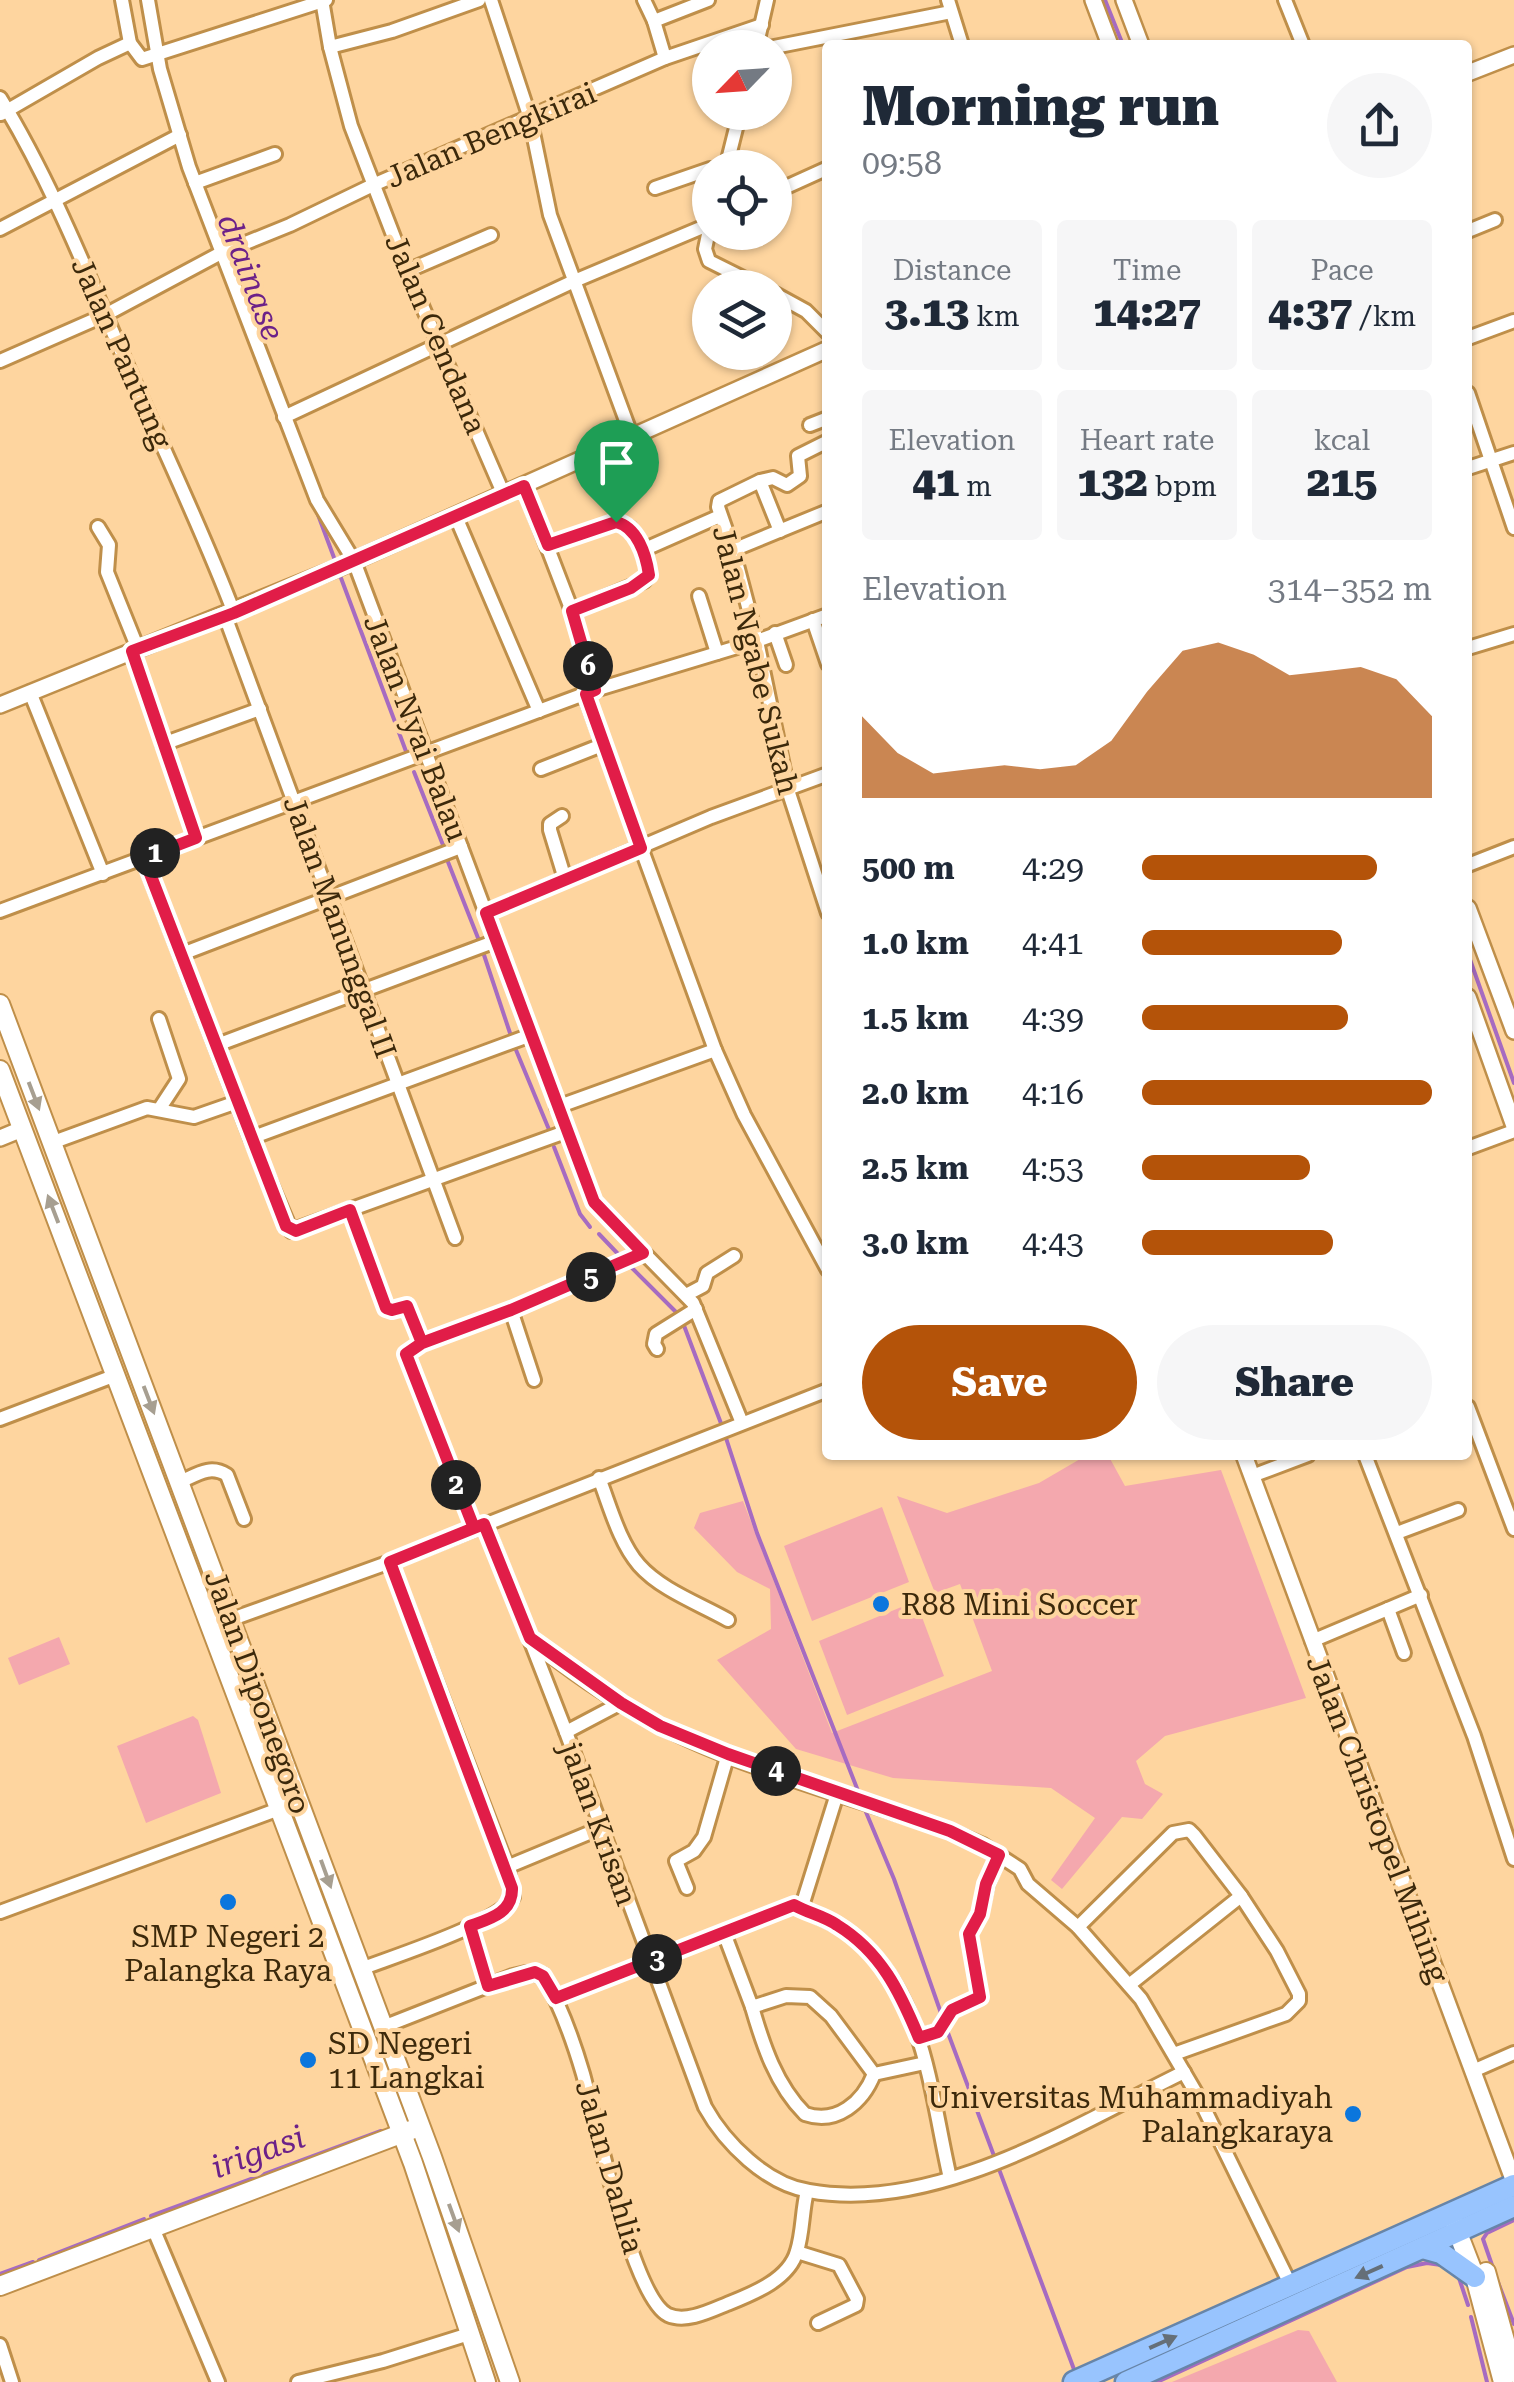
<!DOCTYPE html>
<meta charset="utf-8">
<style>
body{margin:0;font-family:"Roboto Serif",serif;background:#f6f6f7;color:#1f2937;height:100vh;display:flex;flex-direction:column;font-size:38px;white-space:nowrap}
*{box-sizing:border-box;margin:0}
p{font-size:32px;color:#747a83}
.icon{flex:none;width:55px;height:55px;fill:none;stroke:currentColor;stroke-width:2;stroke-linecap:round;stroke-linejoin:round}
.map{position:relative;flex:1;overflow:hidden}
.sheet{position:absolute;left:822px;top:40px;width:650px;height:1420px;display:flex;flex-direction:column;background:#fff;border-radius:10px;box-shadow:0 2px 8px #0004}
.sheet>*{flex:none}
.needle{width:65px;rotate:245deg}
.tools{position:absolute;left:692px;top:30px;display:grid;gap:20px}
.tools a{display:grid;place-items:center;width:100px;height:100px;border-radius:50%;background:#fff;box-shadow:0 2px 8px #0004;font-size:50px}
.pin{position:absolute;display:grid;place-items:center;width:85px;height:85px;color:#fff;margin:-102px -42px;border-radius:50% 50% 50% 0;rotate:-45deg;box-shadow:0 0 10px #0007}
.pin .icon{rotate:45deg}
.km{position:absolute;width:50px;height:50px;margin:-25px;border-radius:50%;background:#222;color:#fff;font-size:28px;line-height:50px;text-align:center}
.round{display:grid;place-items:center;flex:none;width:105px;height:105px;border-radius:52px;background:#f6f6f7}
.head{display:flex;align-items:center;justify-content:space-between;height:170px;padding:0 40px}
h1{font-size:55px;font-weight:800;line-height:75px}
.stats{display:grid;grid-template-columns:repeat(3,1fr);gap:15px;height:170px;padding:10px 40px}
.stats div{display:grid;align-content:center;border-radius:10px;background:#f6f6f7;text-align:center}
.stats b{font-size:42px;font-weight:800}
.stats small{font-size:28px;font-weight:400}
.stats p{font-size:28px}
.chart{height:280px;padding:20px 40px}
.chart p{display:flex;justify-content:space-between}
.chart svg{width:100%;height:180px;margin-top:10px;fill:#b45309;opacity:.7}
.cta{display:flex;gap:20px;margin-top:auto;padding:20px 40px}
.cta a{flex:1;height:115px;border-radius:60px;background:#b45309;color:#fff;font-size:40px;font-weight:800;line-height:115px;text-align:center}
.cta a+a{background:#f6f6f7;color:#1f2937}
ul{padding:0 40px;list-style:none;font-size:32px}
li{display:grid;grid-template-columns:160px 120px 1fr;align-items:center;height:75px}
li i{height:25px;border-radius:12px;background:#b45309}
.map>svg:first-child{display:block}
</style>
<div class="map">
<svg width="1514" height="2382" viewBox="0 0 1514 2382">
<rect width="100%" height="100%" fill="#fed59f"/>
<g fill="#f4a8ae">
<path d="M1087,1455H1108L1125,1486L1221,1470L1306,1698L1165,1736L1136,1761L1145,1784L1163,1794L1142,1819L1122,1817L1062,1889L1051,1880L1095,1818L1051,1788L893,1778L796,1749L717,1660L771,1629L770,1589L737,1572L694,1528L700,1513L743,1501L832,1733L992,1671L960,1584L935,1593L897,1496L947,1513L1039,1483Z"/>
<path d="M882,1507L909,1582L812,1621L784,1546Z"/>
<path d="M916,1601L944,1676L847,1715L819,1641Z"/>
<path d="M59,1637L70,1664L19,1685L8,1658Z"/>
<path d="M193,1716L198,1720L221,1793L146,1823L117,1746Z"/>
<path d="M1298,2330L1309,2331L1337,2382H1172Z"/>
</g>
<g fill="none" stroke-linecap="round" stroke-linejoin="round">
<g stroke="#a66bc1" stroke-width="4">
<path d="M1105,0L1123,45"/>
<path d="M317,512L336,563"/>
<path d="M341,578L407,754"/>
<path d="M414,772L443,845"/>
<path d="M448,862L480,943"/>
<path d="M1468,954L1514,1083"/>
<path d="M484,955L510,1033"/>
<path d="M516,1050L550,1132"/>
<path d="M554,1147L580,1214L590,1227"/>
<path d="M599,1234L619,1255"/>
<path d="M632,1268L678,1314"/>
<path d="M683,1323L722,1426"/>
<path d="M725,1435L757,1533L860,1796"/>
<path d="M863,1805L894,1879L942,2016"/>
<path d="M945,2025L1075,2372"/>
<path d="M151,2216L381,2131"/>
<path d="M39,2260L144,2219"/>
<path d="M1493,2268L1483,2239L1487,2233L1514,2220"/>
<path d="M0,2274L33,2262"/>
<path d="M1458,2275L1468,2305"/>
<path d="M1496,2277L1514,2324"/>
<path d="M1471,2317L1487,2382"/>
<path d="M1157,2382L1407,2267L1427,2263L1441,2265"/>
</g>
<g stroke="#bf8f4a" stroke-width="18">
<g id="minor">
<path d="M122,0L130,43L142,59L326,0"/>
<path d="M148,0L160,69L189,167L317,500L354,561L594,1202L693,1303L742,1423"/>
<path d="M322,0L330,47L351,126L407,271L504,495"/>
<path d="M491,0L530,118L550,215L632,437"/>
<path d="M644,0L654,21L665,58"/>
<path d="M948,0L962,45"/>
<path d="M1285,0L1303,45"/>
<path d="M654,21L708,0"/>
<path d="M330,47L392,31L479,0"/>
<path d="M756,48L767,0"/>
<path d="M769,48L951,12"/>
<path d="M0,98C57,191 96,296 140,395C172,468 206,539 234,613"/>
<path d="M1,114L98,58L130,43"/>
<path d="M726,168L740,112"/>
<path d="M195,183L275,154"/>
<path d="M655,188L710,169"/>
<path d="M775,192L828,168"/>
<path d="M710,225L705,249L709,261L763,288"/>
<path d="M0,229L180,135"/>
<path d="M1468,231L1495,220"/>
<path d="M407,271L491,235"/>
<path d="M775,294L806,311L828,333"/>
<path d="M1468,338L1514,321"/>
<path d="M0,361L105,315L221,253L290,225L373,185L665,58L762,25"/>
<path d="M1468,393L1514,528"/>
<path d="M284,417L572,282L710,224"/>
<path d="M810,425L828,418"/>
<path d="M1468,468L1514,453"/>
<path d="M760,481L773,478L787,485L800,476L798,456L828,441"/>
<path d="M524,486L572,611L595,690"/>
<path d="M456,517L539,711"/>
<path d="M98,527L109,545L107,572L138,649"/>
<path d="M780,531L760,481L719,501L718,507L733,550L757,641L788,790L828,913"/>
<path d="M549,545L616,522L630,528L643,550L720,516"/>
<path d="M733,550L828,511"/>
<path d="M699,596L717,653"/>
<path d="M572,611L644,581L649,575L643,550"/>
<path d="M225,616L455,1238"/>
<path d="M813,620L828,664"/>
<path d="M775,633L786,665"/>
<path d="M1468,648L1514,634"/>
<path d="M132,651L196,838"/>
<path d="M30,692L103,874"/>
<path d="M585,694L715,1050L744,1115L828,1270"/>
<path d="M163,744L260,709"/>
<path d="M541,769L602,745"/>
<path d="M562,816L550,824V830L565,879"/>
<path d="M143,857L251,1138L291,1231L568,1131"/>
<path d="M1468,865L1514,847"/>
<path d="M0,911L595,690L757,641L828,615"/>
<path d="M486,913L711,817L828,774"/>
<path d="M182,954L461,847"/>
<path d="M159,1019L179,1079L160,1108"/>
<path d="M217,1045L496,941"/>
<path d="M557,1107L715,1050"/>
<path d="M251,1138L531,1035"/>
<path d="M51,1143L147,1108L194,1117L237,1102"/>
<path d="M1468,1148L1514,1131"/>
<path d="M350,1210L386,1308L392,1310L407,1307L423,1343"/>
<path d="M686,1295L703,1286L707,1273L734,1256"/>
<path d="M511,1310L534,1380"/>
<path d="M657,1349L654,1344L656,1334L696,1309"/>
<path d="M1468,1407L1514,1529"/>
<path d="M0,1419L116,1375"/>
<path d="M1365,1455L1474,1736L1514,1859"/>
<path d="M1252,1476L1308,1455"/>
<path d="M599,1478C610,1506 619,1542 639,1565C661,1590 700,1604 728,1620"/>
<path d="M180,1482C196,1475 210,1464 227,1475L244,1519"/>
<path d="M485,1524L566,1732L705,2107C725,2143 766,2184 809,2191C935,2214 1075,2125 1184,2072"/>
<path d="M474,1528L406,1354L423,1343L511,1310L643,1253"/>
<path d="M1397,1533L1458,1510"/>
<path d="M1388,1609L1404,1653"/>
<path d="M232,1619L390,1562L828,1390"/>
<path d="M531,1639C569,1671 613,1700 657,1724C744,1770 857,1798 950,1831L983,1845L1020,1869L1028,1884L1078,1927L1141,1999L1199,2098L1292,2288"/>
<path d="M1312,1641L1421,1595"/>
<path d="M566,1732L621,1703"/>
<path d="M507,1867L601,1828"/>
<path d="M687,1888L676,1861L694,1851L704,1837L728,1754"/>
<path d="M801,1909L837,1794"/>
<path d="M0,1912L279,1809"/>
<path d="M470,1926L488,1986"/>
<path d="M1078,1927L1173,1833L1189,1830L1194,1835L1241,1896L1129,1985"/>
<path d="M724,1933L752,2007L786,1996L810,1997L831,2016L874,2074L925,2063"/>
<path d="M361,1969C392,1957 502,1922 513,1897L507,1867L390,1562"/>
<path d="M556,1998L794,1905C813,1915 832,1920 849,1933C925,1990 930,2092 950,2178"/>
<path d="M752,2007C763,2045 776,2085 805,2114C837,2125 863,2102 874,2074"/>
<path d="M383,2027L513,1976L526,1973L543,1975C561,2006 573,2040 583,2074C595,2117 632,2297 668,2315C686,2323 710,2311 727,2304C752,2294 789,2280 797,2251C803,2232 802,2211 807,2191"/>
<path d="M919,2038L938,2031L951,2011L980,1997L969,1934L980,1914L987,1884L999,1855"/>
<path d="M1174,2054L1286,2014L1299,2001V1994L1277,1951L1241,1896"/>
<path d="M1473,2071L1514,2053"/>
<path d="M153,2228L218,2382"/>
<path d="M797,2252L839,2265L857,2299L856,2305L818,2323"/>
<path d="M0,2345L12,2382"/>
<path d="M298,2382L383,2361L469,2334"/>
</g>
</g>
<g stroke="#bf8f4a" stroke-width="20">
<g id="tertiary">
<path d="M1093,0L1110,45"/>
<path d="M1124,0L1141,45"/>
<path d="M1468,73L1514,55"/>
<path d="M0,705L340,567L828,349"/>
<path d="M1468,908L1514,1031"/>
<path d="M1468,997L1514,1126"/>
<path d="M0,1138L22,1129"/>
<path d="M1244,1455L1514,2182"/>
</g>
</g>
<g stroke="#bf8f4a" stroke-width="22">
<g id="secondary">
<path d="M0,1004L432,2157L510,2382"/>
<path d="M0,1070L413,2163L486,2382"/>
<path d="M1453,2220L1475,2277L1503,2382"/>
<path d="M1486,2272L1514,2373"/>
<path d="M0,2286L411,2130"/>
</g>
</g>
<g stroke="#6785a8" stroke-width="25">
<g id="trunk">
<path d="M1423,2248L1441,2253L1475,2277"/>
<path d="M1074,2382L1514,2185"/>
<path d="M1126,2382L1514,2206"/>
</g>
</g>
<use href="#minor" stroke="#fff" stroke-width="12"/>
<use href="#tertiary" stroke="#fff" stroke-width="15"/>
<use href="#secondary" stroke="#fff" stroke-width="18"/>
<use href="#trunk" stroke="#98c4fe" stroke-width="20"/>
</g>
<defs><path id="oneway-solid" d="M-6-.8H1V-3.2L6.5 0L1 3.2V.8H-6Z" transform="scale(2.5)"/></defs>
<g fill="#a79f91">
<use href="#oneway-solid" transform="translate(34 1096) rotate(69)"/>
<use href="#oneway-solid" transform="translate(53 1209) rotate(-111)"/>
<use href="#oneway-solid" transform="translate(149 1400) rotate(69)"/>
<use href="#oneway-solid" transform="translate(326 1874) rotate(70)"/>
<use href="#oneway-solid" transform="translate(454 2218) rotate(70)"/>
</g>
<g fill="#656f78">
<use href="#oneway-solid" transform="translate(1369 2272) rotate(156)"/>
<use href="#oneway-solid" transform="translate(1163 2342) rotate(-24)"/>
</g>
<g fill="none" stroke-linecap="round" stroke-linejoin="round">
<g stroke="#fff" stroke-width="20">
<path id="route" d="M616,522L548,545L524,486L234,613L132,651L196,838L144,858L286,1226L296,1231L350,1210L386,1308L392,1310L407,1306L422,1343L406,1354L474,1528L390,1562L512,1888C513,1913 489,1919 470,1926L488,1986L535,1972L543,1976L556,1998L794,1905C808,1913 824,1916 837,1925C881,1952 900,1992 919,2038L938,2032L952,2010L980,1997L969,1934L980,1914L986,1884L999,1855L950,1831L728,1754L660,1726L621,1703L530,1638L484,1524L474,1528L406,1354L422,1343L511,1310L643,1253L594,1202L486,913L641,848L586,694L595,690L572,611L631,588L649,575C646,554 637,527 616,522"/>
</g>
<use href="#route" stroke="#e11d48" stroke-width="12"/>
</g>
<g fill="#0b76dd" stroke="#fed59f" stroke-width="4">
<circle cx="881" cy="1604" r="10"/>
<circle cx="228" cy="1902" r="10"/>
<circle cx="308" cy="2060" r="10"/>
<circle cx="1353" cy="2114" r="10"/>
</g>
<g text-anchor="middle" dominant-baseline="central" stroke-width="8" stroke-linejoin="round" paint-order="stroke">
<g font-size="30" fill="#3c290b" stroke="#fed59f">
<text transform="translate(491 135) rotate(-23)">Jalan Bengkirai</text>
<text transform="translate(436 334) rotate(67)">Jalan Cendana</text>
<text transform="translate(122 353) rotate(66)">Jalan Pantung</text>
<text transform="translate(756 660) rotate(76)">Jalan Ngabe Sukah</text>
<text transform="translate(416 728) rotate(69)">Jalan Nyai Balau</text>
<text transform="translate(340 927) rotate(70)">Jalan Manunggal II</text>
<text transform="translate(258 1692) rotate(70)">Jalan Diponegoro</text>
<text transform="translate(1378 1819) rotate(69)">Jalan Christopel Mihing</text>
<text transform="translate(599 1824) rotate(70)">jalan Krisan</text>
<text transform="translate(610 2167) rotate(74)">Jalan Dahlia</text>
</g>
<g font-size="30" fill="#3c290b" stroke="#fed59f" text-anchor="start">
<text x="901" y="1604">R88 Mini Soccer</text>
<text x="228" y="1936" text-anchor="middle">SMP Negeri 2<tspan x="228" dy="34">Palangka Raya</tspan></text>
<text x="328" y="2043">SD Negeri<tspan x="328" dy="34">11 Langkai</tspan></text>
<text x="1333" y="2097" text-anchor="end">Universitas Muhammadiyah<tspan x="1333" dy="34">Palangkaraya</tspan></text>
</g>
<g font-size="32" font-style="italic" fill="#6c2189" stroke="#fed59f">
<text transform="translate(251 277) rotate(69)">drainase</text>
<text transform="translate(258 2152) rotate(-20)">irigasi</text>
</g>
</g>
</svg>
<div class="tools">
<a><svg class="needle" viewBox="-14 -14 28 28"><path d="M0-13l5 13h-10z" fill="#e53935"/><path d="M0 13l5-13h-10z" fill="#747a83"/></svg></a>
<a><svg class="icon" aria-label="locate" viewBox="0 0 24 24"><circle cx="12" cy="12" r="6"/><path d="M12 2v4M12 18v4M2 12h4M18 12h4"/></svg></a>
<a><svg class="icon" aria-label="layers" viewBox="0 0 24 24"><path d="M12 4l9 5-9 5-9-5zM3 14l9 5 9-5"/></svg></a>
</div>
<div class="pin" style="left:616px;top:522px;background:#1e9e55"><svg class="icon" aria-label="arrive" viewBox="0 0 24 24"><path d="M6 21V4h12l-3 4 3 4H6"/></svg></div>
<b class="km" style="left:155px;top:853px">1</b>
<b class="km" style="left:456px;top:1485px">2</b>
<b class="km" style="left:657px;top:1959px">3</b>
<b class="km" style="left:776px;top:1771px">4</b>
<b class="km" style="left:591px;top:1277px">5</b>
<b class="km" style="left:588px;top:666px">6</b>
<section class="sheet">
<div class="head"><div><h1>Morning run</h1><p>09:58</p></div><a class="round"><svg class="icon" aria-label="share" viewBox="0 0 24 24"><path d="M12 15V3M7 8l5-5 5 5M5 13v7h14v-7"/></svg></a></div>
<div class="stats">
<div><p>Distance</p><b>3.13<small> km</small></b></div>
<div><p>Time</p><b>14:27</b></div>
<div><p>Pace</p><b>4:37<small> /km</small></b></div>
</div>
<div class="stats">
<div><p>Elevation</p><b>41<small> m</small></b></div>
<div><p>Heart rate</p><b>132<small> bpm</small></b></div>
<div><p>kcal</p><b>215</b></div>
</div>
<div class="chart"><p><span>Elevation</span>314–352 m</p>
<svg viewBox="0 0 160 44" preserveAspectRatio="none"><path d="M0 44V24L10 33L20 38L30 37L40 36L50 37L60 36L70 30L80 18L90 8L100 6L110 9L120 14L130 13L140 12L150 15L160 24V44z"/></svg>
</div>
<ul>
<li><b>500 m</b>4:29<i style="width:81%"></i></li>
<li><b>1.0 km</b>4:41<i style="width:69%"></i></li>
<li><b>1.5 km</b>4:39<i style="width:71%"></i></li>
<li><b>2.0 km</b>4:16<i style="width:100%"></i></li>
<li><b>2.5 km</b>4:53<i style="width:58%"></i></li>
<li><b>3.0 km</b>4:43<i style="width:66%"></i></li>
</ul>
<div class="cta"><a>Save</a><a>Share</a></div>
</section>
</div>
